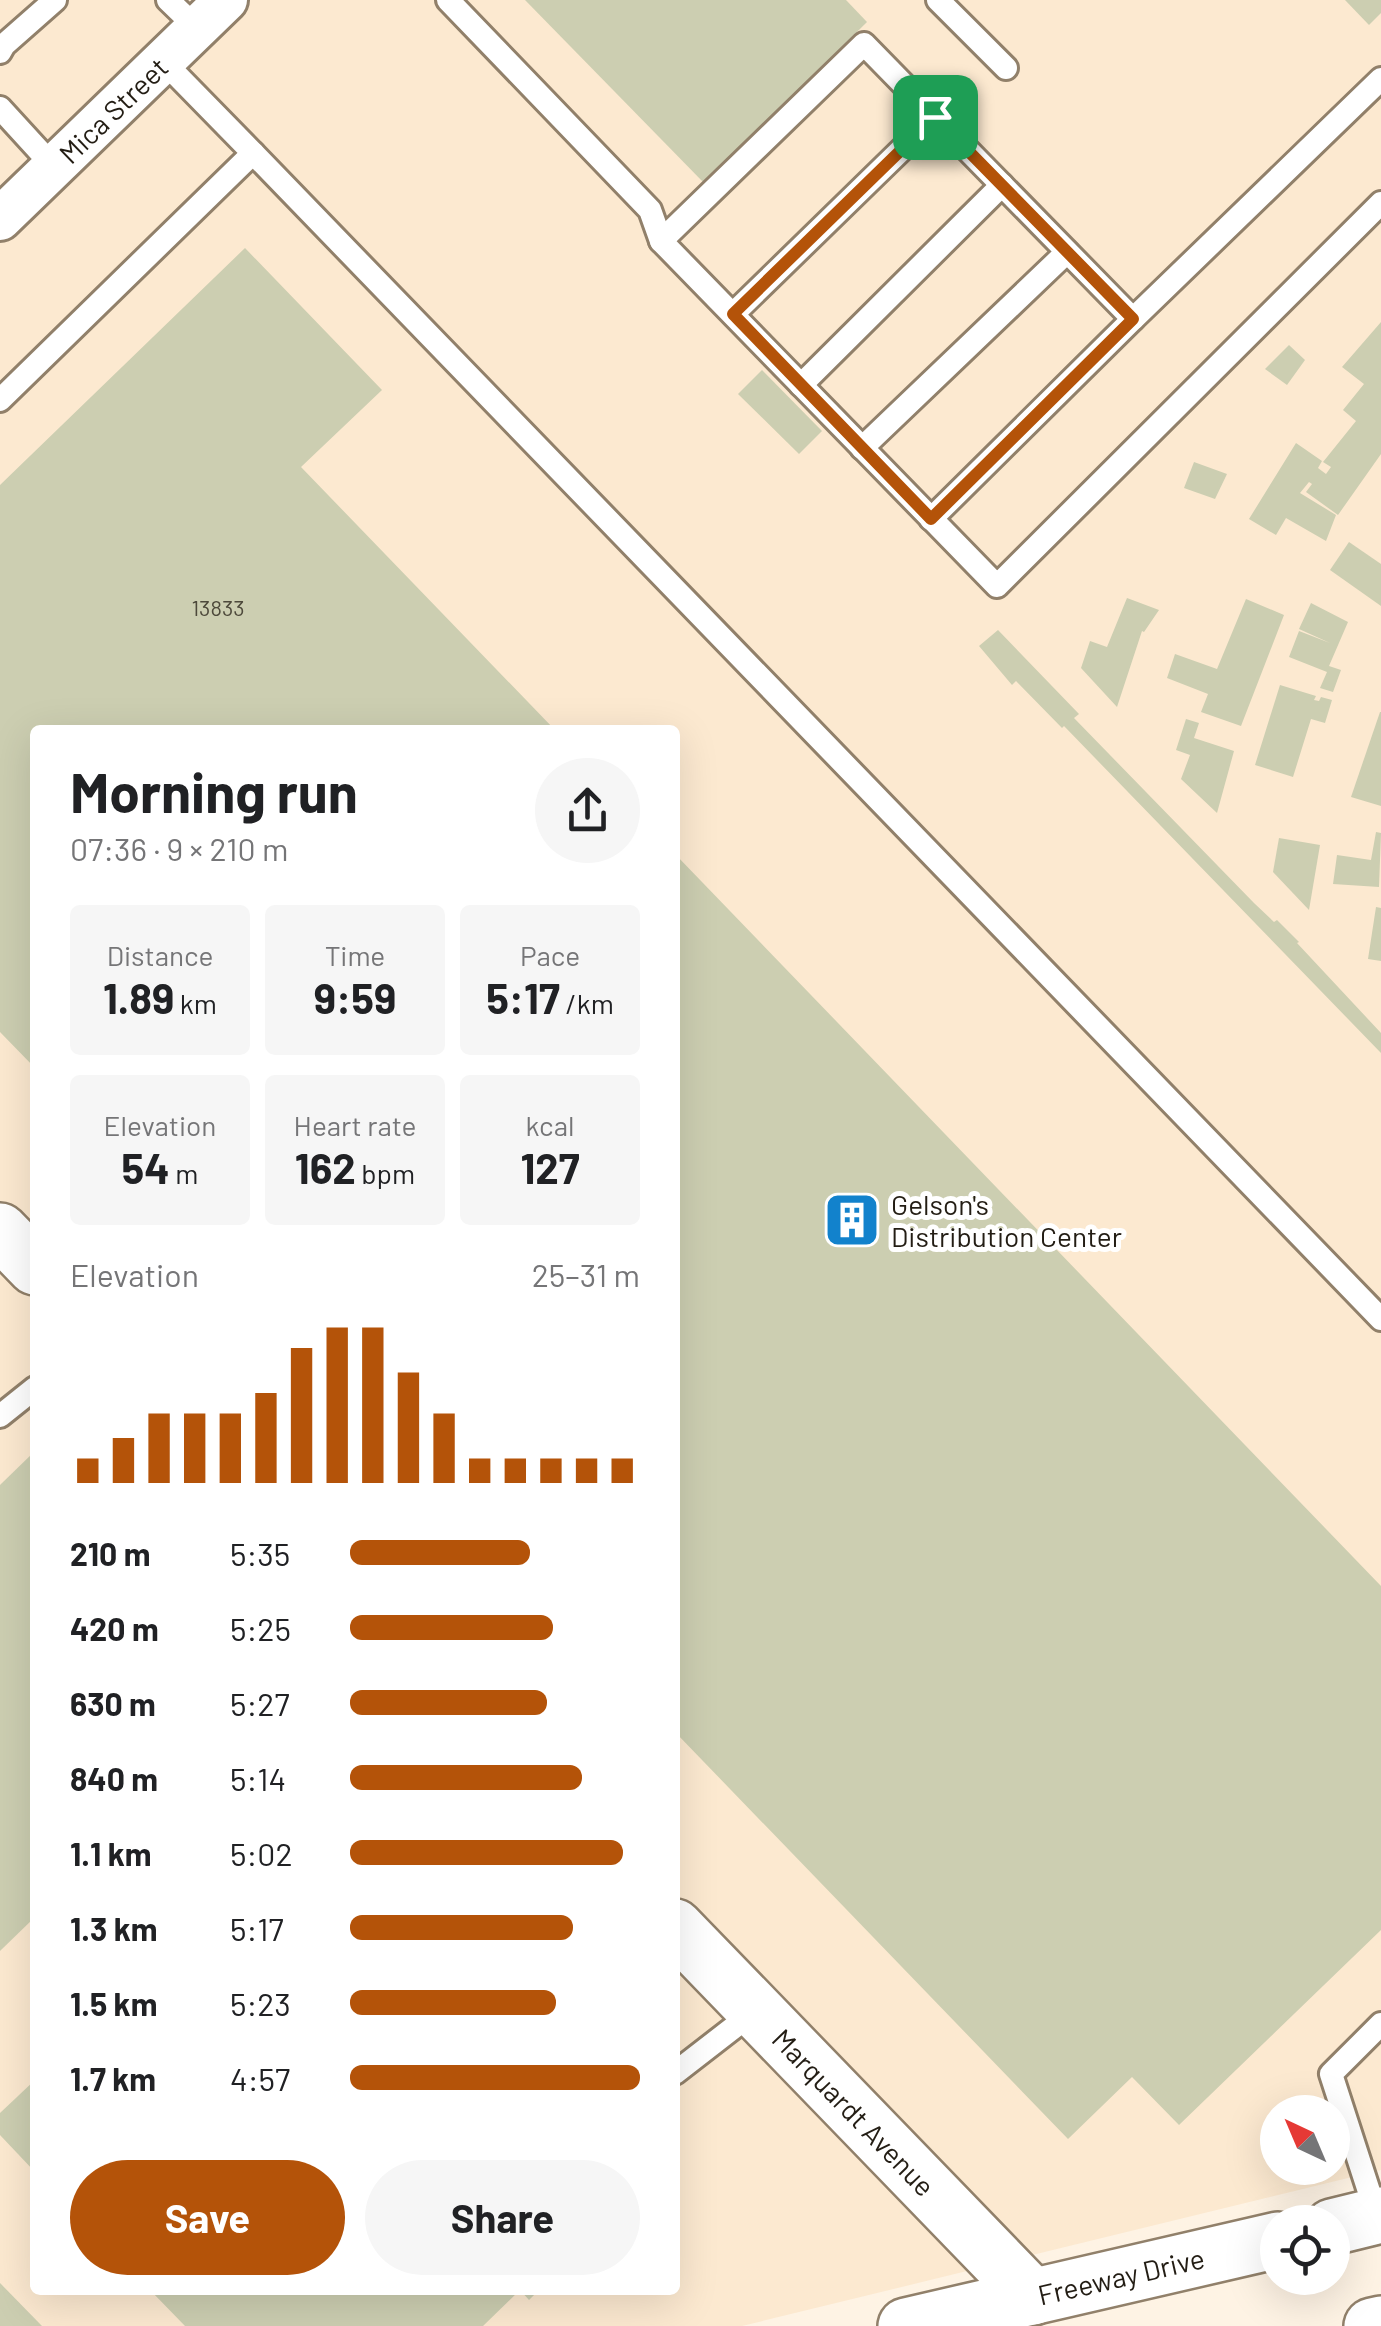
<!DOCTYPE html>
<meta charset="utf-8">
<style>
body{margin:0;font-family:Barlow,sans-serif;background:#f6f6f6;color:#202124;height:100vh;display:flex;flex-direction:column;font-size:38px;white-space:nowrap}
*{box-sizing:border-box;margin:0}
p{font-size:32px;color:#757577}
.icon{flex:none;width:55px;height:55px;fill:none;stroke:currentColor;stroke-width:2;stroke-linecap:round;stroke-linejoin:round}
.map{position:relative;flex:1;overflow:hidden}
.details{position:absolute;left:30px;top:725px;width:650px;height:1570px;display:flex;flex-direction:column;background:#fff;border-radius:10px;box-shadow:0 10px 40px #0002}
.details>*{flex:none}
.needle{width:65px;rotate:316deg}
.controls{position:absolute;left:1260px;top:2095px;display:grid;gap:20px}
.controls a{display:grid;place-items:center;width:90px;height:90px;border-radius:50%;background:#fff;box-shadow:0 10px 40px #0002;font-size:50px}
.pin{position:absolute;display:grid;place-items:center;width:85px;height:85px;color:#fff;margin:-42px;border-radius:20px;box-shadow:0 5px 15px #0006}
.round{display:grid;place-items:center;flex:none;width:105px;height:105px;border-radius:52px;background:#f6f6f6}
.overview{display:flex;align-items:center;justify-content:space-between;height:170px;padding:0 40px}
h1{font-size:55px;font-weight:700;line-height:75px}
.figures{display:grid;grid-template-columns:repeat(3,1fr);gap:15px;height:170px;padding:10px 40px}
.figures div{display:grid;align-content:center;border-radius:10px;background:#f6f6f6;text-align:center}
.figures b{font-size:42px;font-weight:700}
.figures small{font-size:28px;font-weight:400}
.figures p{font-size:28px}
.chart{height:280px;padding:20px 40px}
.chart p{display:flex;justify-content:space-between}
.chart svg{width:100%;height:180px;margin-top:10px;stroke:#b45309;stroke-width:6}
.cta{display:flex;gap:20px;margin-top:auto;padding:20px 40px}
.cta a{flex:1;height:115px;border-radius:60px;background:#b45309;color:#fff;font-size:40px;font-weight:700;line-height:115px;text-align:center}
.cta a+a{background:#f6f6f6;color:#202124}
ul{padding:0 40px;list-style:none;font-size:32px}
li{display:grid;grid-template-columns:160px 120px 1fr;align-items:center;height:75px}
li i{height:25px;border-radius:12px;background:#b45309}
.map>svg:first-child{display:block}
</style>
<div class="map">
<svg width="1381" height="2326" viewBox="0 0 1381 2326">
<rect width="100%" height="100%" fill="#fef3e4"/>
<path fill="#fce9d0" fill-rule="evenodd" d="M0,0H1381V2170L742,2326H0ZM35,730H675V2290H35ZM1278,2112H1332V2168H1278Z"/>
<g fill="#ccceb1">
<path d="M525,0H846L867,22L704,183Z"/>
<path d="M1345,0H1381V13L1369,25Z"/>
<path d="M245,248L382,390L301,467L555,730H35V1068L0,1032V485Z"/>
<path d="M1381,322V454L1338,515L1306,492L1312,484L1309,482L1300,493L1336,515L1326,541L1286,518L1276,535L1249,519L1296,443L1322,461L1318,468L1326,474L1331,467L1323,462L1356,421L1343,410L1364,384L1342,367Z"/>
<path d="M1289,345L1305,360L1287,385L1265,369Z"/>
<path d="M762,370L822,431L799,454L738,394Z"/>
<path d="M1194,462L1227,474L1215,499L1184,488Z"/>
<path d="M1349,542L1381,564V606L1330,570Z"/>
<path d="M1127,598L1159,610L1144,632L1142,631L1117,707L1081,668L1090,641L1107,647Z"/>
<path d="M1246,599L1284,615L1241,726L1201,712L1208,694L1167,678L1175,654L1217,669Z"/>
<path d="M1311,603L1348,622L1329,666L1341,670L1333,692L1320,688L1327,672L1289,657L1299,631L1330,643L1299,629Z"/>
<path d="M998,630L1079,714L1074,718L1254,903L1274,922L1277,920L1299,942L1297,943L1381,1033V1053L1064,726L1062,728L1016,681L1012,685L979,646Z"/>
<path d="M1280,685L1316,696L1314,700L1319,701L1321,697L1332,700L1325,723L1311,719L1293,777L1255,765Z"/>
<path d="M1380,712H1381V806L1351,797Z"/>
<path d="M1186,719L1199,723L1194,738L1234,751L1217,813L1181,779L1190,755L1176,750Z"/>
<path d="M1376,832L1381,833L1379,887L1333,884L1337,855L1371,860Z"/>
<path d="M1279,838L1320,845L1309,910L1273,872Z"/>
<path d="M675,854L1381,1586V1930L1179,2125L1132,2077L1068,2139L675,1732Z"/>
<path d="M1376,907L1381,908V961L1368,959Z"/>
<path d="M35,1451V1917L0,1951V1485Z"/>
<path d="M35,2080V2172L0,2135V2113Z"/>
<path d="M0,2283L42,2326H0Z"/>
<path d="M150,2290H539L529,2300L520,2290L483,2326H185Z"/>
</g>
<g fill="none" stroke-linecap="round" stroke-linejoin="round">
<g stroke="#91806a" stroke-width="28">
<g id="lane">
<path d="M168,0L197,28"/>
<path d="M448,0L650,210L661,241"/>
<path d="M938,0L1006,68"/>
<path d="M0,52L4,45L55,0"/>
<path d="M1381,79L1133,319L864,44L661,241L997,586L1381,203"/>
<path d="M0,108L54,167"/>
<path d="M253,153L1381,1319"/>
<path d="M733,314L935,117"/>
<path d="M801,385L1002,185"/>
<path d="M0,400L253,153L163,61"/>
<path d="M862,448L1067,252"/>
<path d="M931,519L1133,319"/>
<path d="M0,1416L35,1388"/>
<path d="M675,2073L755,2011"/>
<path d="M1377,2216L1331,2074L1381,2024"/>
</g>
</g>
<g stroke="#91806a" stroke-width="48">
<path id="street" d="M0,219L226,0"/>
</g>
<g stroke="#91806a" stroke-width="60">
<g id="secondary">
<path d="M0,1231L35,1267"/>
<path d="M675,1927L1033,2297"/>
<path d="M1332,2227L1381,2215"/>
<path d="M906,2326L1278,2240"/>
</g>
</g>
<g stroke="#91806a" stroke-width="60">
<path id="highway" d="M1372,2326L1381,2324"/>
</g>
<use href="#lane" stroke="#fff" stroke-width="22"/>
<use href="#street" stroke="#fff" stroke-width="42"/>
<use href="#secondary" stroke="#fff" stroke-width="55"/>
<use href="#highway" stroke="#fff" stroke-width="55"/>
</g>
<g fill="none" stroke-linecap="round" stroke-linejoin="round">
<g stroke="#fff" stroke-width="20">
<path id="route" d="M935,117L1133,319L931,519L733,314Z"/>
</g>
<use href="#route" stroke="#b45309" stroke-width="12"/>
</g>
<defs>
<g id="building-square" transform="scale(2.875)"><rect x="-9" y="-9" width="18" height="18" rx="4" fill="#1282cc" stroke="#fff"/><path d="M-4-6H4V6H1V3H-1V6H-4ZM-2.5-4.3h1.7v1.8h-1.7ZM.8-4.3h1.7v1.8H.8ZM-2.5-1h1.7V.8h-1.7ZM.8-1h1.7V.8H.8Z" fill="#fff"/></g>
</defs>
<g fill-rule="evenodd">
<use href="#building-square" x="852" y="1220"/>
</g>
<g text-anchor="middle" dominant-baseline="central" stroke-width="10" stroke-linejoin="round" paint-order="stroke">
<g font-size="22" fill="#4d493b">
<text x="218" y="607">13833</text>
</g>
<g font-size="28" fill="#231d14" stroke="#fff">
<text transform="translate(113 110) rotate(-44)">Mica Street</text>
<text transform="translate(854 2112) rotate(46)">Marquardt Avenue</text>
<text transform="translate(1121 2276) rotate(-13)">Freeway Drive</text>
</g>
<g font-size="28" fill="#231d14" stroke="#fff" text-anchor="start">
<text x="891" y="1204">Gelson's<tspan x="891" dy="32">Distribution Center</tspan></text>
</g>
</g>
</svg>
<div class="controls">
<a><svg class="needle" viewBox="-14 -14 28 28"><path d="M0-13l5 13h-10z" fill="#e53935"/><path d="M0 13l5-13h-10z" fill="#757577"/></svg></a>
<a><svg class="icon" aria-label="locate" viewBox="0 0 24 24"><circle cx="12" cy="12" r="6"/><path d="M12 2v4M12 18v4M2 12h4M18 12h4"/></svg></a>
</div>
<div class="pin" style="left:935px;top:117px;background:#1e9e55"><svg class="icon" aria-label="arrive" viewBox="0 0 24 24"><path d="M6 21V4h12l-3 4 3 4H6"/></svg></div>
<section class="details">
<div class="overview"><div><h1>Morning run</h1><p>07:36 · 9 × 210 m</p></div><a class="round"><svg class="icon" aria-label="share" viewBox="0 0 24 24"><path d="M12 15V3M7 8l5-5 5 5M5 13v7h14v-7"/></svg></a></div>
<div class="figures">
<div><p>Distance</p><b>1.89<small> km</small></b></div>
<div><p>Time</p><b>9:59</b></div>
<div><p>Pace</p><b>5:17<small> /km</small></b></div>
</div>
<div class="figures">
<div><p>Elevation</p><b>54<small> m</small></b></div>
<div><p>Heart rate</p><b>162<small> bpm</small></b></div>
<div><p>kcal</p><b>127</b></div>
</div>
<div class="chart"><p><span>Elevation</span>25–31 m</p>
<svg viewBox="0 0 160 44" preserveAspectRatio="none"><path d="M5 44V38M15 44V33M25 44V27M35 44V27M45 44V27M55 44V22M65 44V11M75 44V6M85 44V6M95 44V17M105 44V27M115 44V38M125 44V38M135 44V38M145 44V38M155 44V38"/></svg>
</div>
<ul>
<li><b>210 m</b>5:35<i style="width:62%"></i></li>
<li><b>420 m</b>5:25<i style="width:70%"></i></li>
<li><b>630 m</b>5:27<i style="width:68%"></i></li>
<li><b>840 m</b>5:14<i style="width:80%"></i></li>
<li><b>1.1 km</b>5:02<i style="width:94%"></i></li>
<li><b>1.3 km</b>5:17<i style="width:77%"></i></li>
<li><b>1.5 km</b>5:23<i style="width:71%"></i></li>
<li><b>1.7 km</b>4:57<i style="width:100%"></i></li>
</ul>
<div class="cta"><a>Save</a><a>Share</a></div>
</section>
</div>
